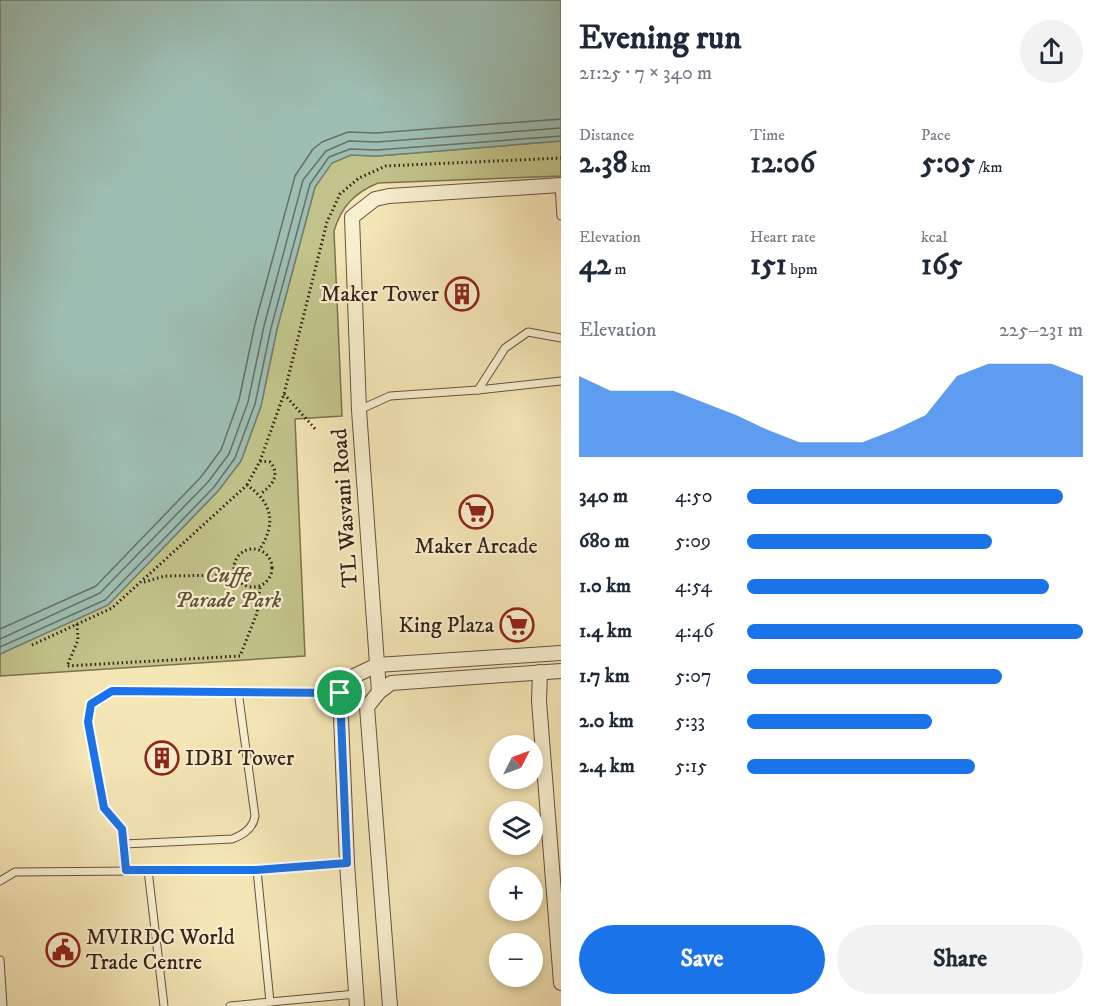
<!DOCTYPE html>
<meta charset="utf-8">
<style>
body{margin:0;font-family:"IM FELL DW Pica",serif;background:#f2f2f3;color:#1f2937;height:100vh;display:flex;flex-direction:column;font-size:22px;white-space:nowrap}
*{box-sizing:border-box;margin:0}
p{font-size:20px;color:#747a83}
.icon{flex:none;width:33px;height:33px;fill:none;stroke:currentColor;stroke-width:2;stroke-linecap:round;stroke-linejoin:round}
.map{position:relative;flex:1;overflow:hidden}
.details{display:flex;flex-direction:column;background:#fff;width:540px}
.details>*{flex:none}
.needle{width:39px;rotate:48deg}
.tools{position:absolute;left:489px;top:735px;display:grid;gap:12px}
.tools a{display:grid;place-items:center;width:54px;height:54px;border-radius:50%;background:#fff;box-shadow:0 3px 9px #0003;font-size:30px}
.pin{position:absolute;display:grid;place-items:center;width:51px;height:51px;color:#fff;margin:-26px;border:3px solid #fff;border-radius:50%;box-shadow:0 2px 6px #0007}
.round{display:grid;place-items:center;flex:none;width:63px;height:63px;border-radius:32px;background:#f2f2f3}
.overview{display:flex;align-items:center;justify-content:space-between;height:102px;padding:0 18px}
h1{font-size:33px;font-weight:700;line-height:45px}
.stats{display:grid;grid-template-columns:repeat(3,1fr);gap:9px;height:102px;padding:6px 18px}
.stats div{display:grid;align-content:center}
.stats b{font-size:30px;font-weight:700}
.stats small{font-size:16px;font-weight:400}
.stats p{font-size:16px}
.chart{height:168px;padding:12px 18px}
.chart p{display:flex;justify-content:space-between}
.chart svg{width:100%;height:108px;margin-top:6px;fill:#1a73e8;opacity:.7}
.action{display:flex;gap:12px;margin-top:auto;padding:12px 18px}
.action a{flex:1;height:69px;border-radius:36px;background:#1a73e8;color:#fff;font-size:24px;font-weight:700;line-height:69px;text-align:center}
.action a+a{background:#f2f2f3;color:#1f2937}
ul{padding:0 18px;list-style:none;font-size:20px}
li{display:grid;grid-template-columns:96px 72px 1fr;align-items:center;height:45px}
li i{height:15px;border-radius:8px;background:#1a73e8}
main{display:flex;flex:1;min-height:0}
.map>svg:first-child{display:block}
</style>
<main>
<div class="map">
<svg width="561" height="1006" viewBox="0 0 561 1006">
<rect width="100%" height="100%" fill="#f5e6b6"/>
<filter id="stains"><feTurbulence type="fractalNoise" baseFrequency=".00333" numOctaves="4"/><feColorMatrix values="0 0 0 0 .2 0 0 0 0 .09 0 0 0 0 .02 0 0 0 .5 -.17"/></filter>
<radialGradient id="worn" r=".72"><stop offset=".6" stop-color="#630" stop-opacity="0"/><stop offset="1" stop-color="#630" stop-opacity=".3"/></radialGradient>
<path fill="#c1c38a" stroke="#7b7250" stroke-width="1.5" d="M561,141V176L378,183C354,193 341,207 334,231L342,416L295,419L305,656L0,676V654L108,605L218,491L241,461L261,406L277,329L315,187L331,163L351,155L377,156Z"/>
<path fill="#9dbeb2" stroke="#737f74" stroke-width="1.5" d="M0,0H561V141L377,156L351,155L332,163L315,187L277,329L261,406L241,461L218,491L108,605L0,654Z"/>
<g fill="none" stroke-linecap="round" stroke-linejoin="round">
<g stroke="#697064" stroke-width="1.5">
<path d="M0,629L96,586L201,477L221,450L239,400L255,324L295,176L313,149L322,142L348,132L376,133L561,119"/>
<path d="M0,639L100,593L208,482L229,454L248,402L264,326L303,180L326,151L349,141L377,142L561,128"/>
<path d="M0,647L105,600L214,487L235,458L255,404L271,328L310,184L329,157L350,149L377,150L561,136"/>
</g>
<g stroke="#65523f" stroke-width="9">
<g id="service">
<path d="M559,185L561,216"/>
<path d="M478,390L505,348L528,332L561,338"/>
<path d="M359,410L390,396L478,390L561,381"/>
<path d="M124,844L232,839C243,835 253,829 255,816L238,691"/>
<path d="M126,870L122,829L104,809L88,722L91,704L113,691L340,693"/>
<path d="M148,870L164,1006"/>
<path d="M0,881L15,872L257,870L347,863"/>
<path d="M0,960L3,1006"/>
<path d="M270,1002L356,994"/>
<path d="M230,1006L270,1002L257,870"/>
</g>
</g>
<g stroke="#65523f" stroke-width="16">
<g id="minor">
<path d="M540,672L539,701L561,983"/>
<path d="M379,692L359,410L352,217L375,199L389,196L561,185"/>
<path d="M357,1006L347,863L340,693L352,677L377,665L561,653"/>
<path d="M390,1006L367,707L379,692L391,683L561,671"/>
</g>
</g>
<g stroke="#352117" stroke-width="3" stroke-dasharray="1.5 3" stroke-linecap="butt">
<path d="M284,394L317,431"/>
<path d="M260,461L270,462C281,475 272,486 260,494"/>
<path d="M247,485L260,461L284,394L327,222L340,194L359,178L386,166L561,158"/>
<circle cx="253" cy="568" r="19"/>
<path d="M144,582L165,576L235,575"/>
<path d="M77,624L78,640L67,666L240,656L257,613L260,587"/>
<path d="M32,645L112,608L247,485C273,504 276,523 260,549"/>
</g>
<use href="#service" stroke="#f8efd0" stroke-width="7"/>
<use href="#minor" stroke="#f8efd0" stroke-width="14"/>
</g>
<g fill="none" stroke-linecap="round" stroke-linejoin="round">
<g stroke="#fff" stroke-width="12">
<path id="route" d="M112,691L340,693L347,863L256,870H126L122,829L104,808L88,722L91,704Z"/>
</g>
<use href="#route" stroke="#1a73e8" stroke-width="8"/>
</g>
<defs>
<g id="building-ring" transform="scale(1.725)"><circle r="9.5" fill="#f8efd0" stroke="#8f2418" stroke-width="1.5"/><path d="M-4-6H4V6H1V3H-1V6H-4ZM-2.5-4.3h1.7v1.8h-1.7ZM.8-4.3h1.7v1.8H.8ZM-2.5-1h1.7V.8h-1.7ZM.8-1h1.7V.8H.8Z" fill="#8f2418"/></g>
<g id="supermarket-ring" transform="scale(1.725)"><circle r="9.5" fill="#f8efd0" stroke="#8f2418" stroke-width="1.5"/><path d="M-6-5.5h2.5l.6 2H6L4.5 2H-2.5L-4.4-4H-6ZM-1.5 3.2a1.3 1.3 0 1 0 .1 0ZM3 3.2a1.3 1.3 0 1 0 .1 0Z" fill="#8f2418"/></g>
<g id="civic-ring" transform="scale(1.725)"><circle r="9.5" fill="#f8efd0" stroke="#8f2418" stroke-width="1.5"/><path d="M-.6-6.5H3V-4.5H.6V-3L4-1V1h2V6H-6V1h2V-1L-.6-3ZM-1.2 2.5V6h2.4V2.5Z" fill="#8f2418"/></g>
</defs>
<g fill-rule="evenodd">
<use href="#building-ring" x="462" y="294"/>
<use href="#supermarket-ring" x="476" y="512"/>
<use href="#supermarket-ring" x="517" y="625"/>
<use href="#building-ring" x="162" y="758"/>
<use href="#civic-ring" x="63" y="950"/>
</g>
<g text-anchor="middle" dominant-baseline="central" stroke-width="4.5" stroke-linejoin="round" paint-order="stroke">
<g font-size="22" fill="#352117" stroke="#f8efd0" text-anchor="end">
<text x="439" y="294">Maker Tower</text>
<text x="476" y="546" text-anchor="middle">Maker Arcade</text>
<text x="494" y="625">King Plaza</text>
<text x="185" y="758" text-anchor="start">IDBI Tower</text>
<text x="86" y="937" text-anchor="start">MVIRDC World<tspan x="86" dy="25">Trade Centre</tspan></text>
</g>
<g font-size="22" fill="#352117" stroke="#f8efd0">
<text transform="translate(345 508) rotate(-94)">TL Wasvani Road</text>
</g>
<g font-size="22" font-style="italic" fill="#5f523a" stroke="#f8efd0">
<text x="228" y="575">Cuffe<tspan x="228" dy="25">Parade Park</tspan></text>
</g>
</g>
<rect width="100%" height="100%" filter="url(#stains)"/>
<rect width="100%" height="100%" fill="url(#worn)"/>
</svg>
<div class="tools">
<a><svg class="needle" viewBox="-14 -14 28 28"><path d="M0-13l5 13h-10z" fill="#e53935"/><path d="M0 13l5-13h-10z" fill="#747a83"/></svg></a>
<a><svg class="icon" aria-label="layers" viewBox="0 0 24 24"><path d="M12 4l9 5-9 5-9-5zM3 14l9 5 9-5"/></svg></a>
<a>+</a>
<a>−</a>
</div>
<div class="pin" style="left:340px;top:693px;background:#1e9e55"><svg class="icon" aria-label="arrive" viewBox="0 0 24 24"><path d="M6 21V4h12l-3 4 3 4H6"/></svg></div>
</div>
<section class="details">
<div class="overview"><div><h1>Evening run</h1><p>21:25 · 7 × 340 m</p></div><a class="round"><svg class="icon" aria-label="share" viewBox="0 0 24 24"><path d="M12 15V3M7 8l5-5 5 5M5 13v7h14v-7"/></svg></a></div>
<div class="stats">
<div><p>Distance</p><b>2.38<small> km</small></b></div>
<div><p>Time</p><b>12:06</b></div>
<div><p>Pace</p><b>5:05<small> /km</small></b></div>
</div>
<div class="stats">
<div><p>Elevation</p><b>42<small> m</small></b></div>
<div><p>Heart rate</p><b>151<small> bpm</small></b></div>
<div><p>kcal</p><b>165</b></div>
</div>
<div class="chart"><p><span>Elevation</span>225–231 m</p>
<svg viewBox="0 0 160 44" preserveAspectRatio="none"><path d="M0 44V11L10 17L20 17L30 17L40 22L50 27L60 33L70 38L80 38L90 38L100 33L110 27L120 11L130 6L140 6L150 6L160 11V44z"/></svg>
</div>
<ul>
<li><b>340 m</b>4:50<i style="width:94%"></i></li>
<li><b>680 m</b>5:09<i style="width:73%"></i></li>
<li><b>1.0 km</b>4:54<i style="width:90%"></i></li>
<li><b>1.4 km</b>4:46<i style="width:100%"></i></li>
<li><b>1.7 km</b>5:07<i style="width:76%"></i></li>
<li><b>2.0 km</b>5:33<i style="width:55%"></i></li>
<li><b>2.4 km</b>5:15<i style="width:68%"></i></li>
</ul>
<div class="action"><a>Save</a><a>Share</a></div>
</section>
</main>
